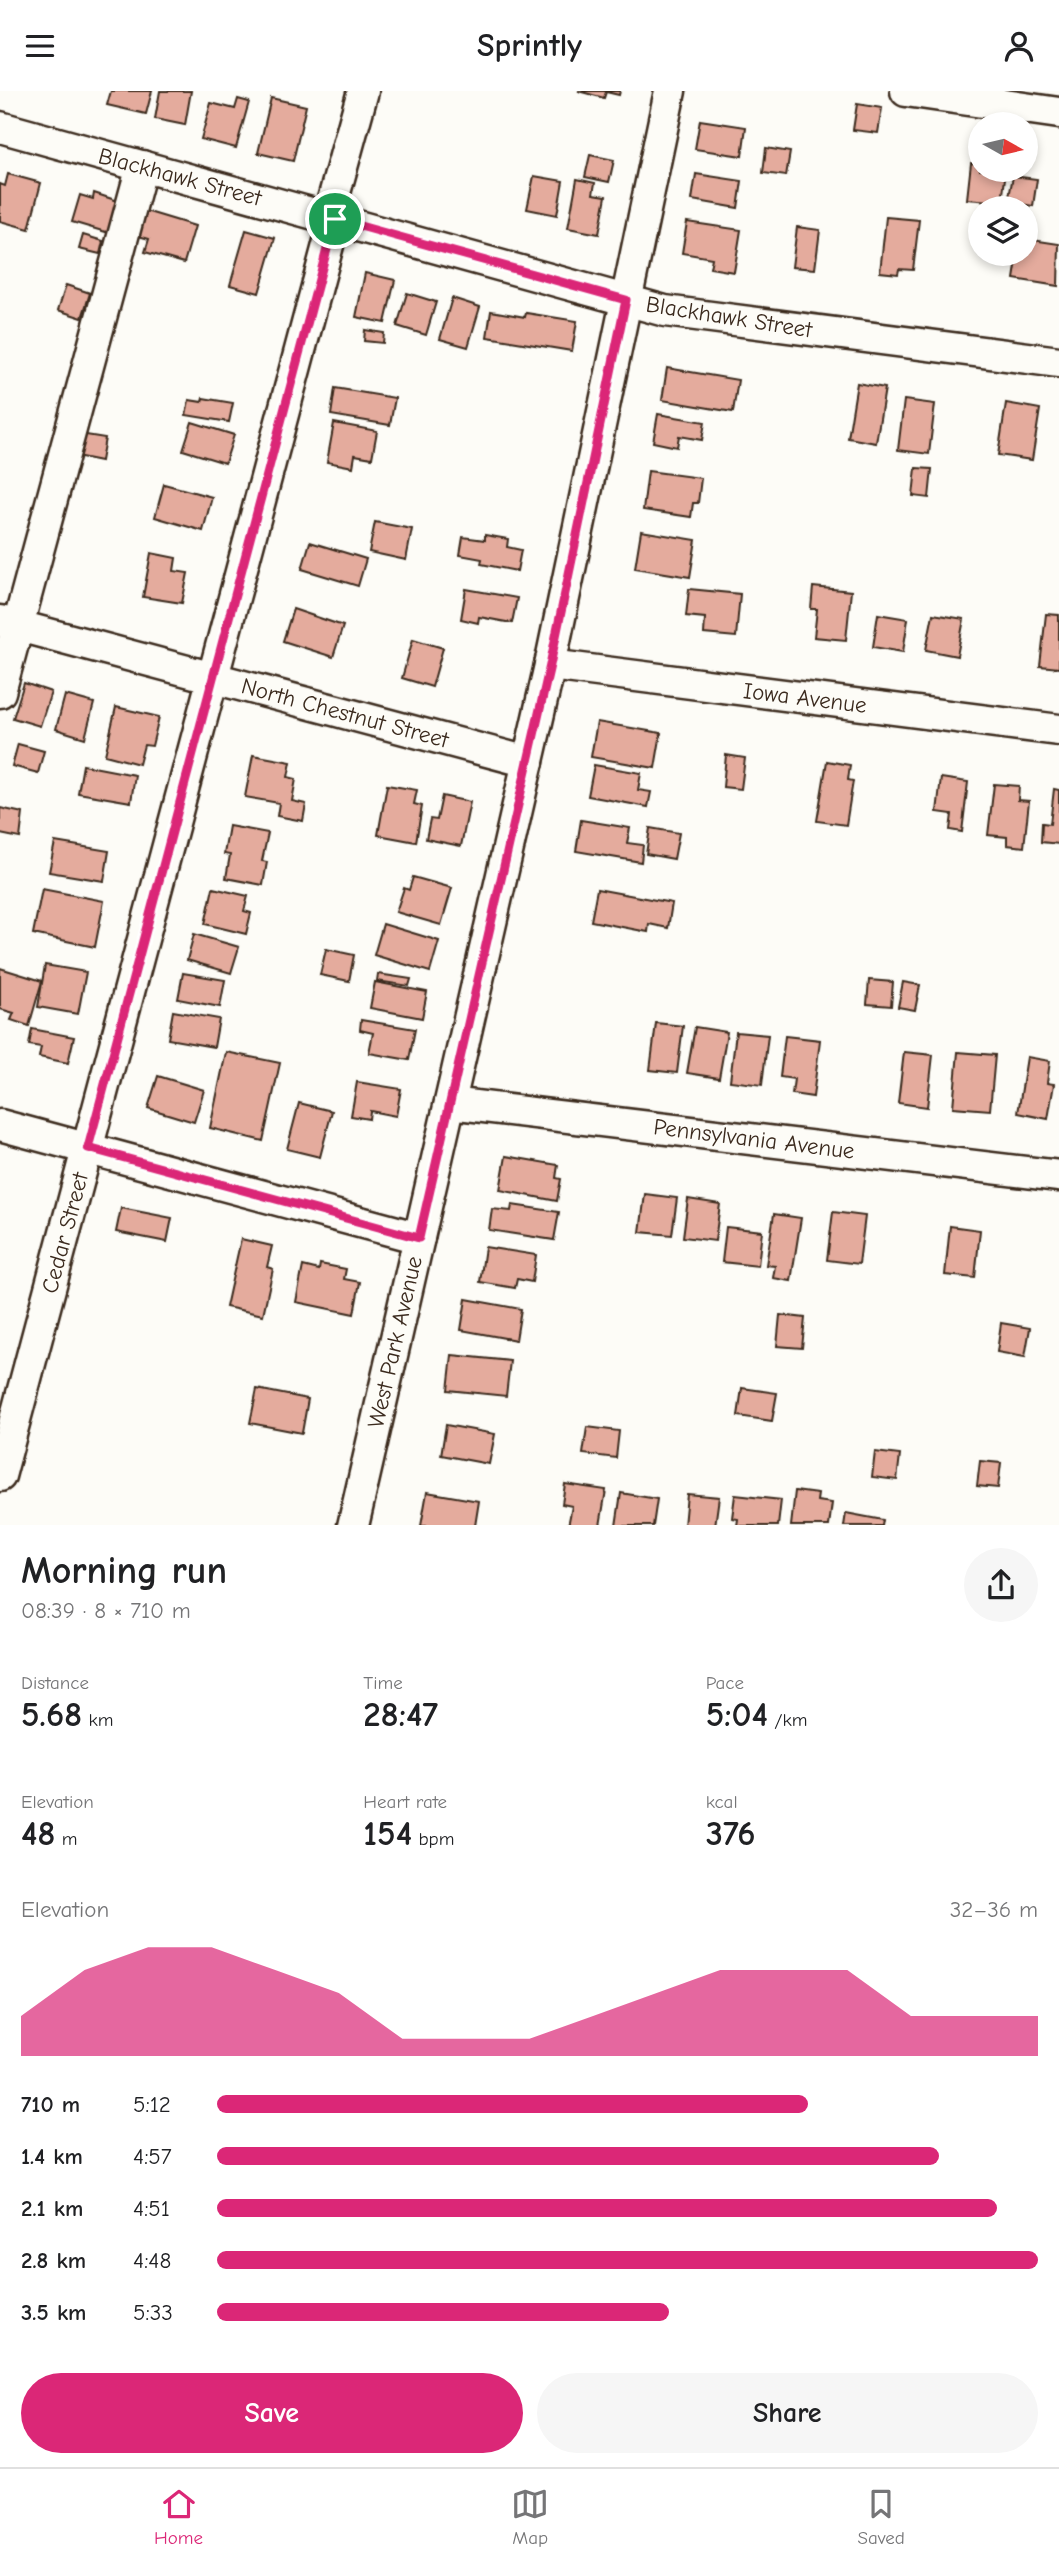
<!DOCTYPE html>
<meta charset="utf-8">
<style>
body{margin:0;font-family:"Comic Neue",sans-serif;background:#f6f6f6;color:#202124;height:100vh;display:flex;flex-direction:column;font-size:26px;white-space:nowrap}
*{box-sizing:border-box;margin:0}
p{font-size:23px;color:#757577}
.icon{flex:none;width:38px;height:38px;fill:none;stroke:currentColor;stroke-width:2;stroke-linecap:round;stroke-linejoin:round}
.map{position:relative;height:1434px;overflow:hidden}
.sheet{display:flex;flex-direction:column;background:#fff;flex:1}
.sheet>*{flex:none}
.needle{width:46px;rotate:98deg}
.fabs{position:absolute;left:968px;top:21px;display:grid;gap:14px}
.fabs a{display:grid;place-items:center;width:70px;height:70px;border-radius:50%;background:#fff;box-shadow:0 4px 10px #0003;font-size:35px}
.pin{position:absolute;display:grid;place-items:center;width:60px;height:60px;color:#fff;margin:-30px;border:4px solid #fff;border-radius:50%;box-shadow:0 2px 7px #0007}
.round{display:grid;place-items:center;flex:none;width:74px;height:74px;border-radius:37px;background:#f6f6f6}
.headline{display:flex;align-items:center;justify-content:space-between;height:119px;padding:0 21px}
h1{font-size:38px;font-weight:700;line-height:52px}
.figures{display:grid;grid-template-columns:repeat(3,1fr);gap:10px;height:119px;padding:7px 21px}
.figures div{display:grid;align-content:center}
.figures b{font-size:35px;font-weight:700}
.figures small{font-size:19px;font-weight:400}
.figures p{font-size:19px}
.chart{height:196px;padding:14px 21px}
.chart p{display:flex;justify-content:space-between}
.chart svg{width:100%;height:126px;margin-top:7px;fill:#db2777;opacity:.7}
.action{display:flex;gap:14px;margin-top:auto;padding:14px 21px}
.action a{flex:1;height:80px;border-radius:42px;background:#db2777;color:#fff;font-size:28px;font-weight:700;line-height:80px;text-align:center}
.action a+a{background:#f6f6f6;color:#202124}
ul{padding:0 21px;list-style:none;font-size:23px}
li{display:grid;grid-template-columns:112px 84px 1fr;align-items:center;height:52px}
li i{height:18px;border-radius:9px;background:#db2777}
header{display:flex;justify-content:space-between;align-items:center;height:91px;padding:0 21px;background:#fff;font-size:32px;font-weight:700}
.tab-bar{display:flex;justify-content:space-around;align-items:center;height:98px;border-top:2px solid #e0e0e0;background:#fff;font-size:19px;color:#757577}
.tab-bar a{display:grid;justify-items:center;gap:4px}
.tab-bar .on{color:#db2777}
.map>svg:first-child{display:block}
</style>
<header><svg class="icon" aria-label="menu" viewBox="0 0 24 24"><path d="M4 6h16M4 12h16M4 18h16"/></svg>Sprintly<svg class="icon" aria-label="person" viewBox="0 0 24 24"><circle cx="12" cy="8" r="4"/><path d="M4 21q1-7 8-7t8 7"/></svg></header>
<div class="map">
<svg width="1059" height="1435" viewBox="0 0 1059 1435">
<rect width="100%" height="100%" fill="#fdfcf7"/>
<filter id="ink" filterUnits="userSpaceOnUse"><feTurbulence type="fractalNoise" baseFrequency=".0143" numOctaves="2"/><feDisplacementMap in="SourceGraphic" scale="14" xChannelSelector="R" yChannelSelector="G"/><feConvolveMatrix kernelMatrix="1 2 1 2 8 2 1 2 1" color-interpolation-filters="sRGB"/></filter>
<g filter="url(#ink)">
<g fill="#e4ab9d" stroke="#3b2a1e" stroke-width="2">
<path d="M111,0H152L146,23L107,14Z"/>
<path d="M160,0H191L185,34L155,28Z"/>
<path d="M578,0H620L619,4L606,1L604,7Z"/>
<path d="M271,7L306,15L293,70L258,62Z"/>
<path d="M238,8L249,11L236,57L201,48L211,12L235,18Z"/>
<path d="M857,13L882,17L878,42L853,39Z"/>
<path d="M700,29L746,36L742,65L695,58Z"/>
<path d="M766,57L790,61L786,85L763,82Z"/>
<path d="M590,64L614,69L609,91L585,86Z"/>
<path d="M971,72L980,73V79H1006L1002,111L967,108Z"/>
<path d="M8,83L41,92L29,138L0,130V93L5,95Z"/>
<path d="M696,83L742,90L738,117L692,109Z"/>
<path d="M534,85L563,90L557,124L527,118Z"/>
<path d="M1013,85L1037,88L1033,115L1008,111Z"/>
<path d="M577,88L595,92L593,103L606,105L599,143L568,137Z"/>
<path d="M94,102L118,110L109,142L72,131L80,104L93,108Z"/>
<path d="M142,119L195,135L184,172L145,161L149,148L135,144Z"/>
<path d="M886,126L919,129L913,179L899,178L898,183L880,181Z"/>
<path d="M687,131L741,139L734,181L710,177L712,167L682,162Z"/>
<path d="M797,136L820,139L815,178L792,176Z"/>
<path d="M246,139L275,147L259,202L230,194Z"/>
<path d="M83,144L103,150L100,163L79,158Z"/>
<path d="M1026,148L1059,153L1058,195L1014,188L1018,163H1026Z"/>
<path d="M365,182L395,189L385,232L356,226Z"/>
<path d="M66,194L90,202L82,227L58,219Z"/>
<path d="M407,202L436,211L426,244L397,235Z"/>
<path d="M452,207L480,216L468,256L440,248Z"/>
<path d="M491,220L525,226L526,222L577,230L572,260L487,246Z"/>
<path d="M365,239L384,242L383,252L364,250Z"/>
<path d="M667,277L738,289L733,321L662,309Z"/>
<path d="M857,292L885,297L876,352L848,347Z"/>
<path d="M335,297L395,307L390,334L331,324Z"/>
<path d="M203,307L233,312L229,331L186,324L189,309L202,311Z"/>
<path d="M904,309L935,313L929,363L898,359Z"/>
<path d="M1006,312L1040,318L1032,369L998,364Z"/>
<path d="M658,323L705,331L702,349L679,345L677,356L653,351Z"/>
<path d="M192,331L234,344L225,372L183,359Z"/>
<path d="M334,332L377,340L372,367L355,364L353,376L327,371Z"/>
<path d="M80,343L105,347L101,370L76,365Z"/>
<path d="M916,377L932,378L929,407L913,405Z"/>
<path d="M648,380L701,387L698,412H693L691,426L643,419Z"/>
<path d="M164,393L212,406L203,440L155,426Z"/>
<path d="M375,431L412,438L406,469L369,461Z"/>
<path d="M641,440L696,449L690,486L635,477Z"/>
<path d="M485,444L508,448L507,456L521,459L517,480L481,473L482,468L460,464L463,446L485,449Z"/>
<path d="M310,451L366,468L358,495L302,478Z"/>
<path d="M151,462L176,467L174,480L188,482L182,512L143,506Z"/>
<path d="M813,496L851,500L846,549L814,546L817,518H811Z"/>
<path d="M466,498L517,507L512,532L479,526L478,532L461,528Z"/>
<path d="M689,498L740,503L736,546L704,543L705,527L686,525Z"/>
<path d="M293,518L343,535L333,566L283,550Z"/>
<path d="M878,523L908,528L903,561L873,556Z"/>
<path d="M933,523L964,528L957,565L926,559Z"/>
<path d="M1046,523L1059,524V577L1040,575Z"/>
<path d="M413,548L443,557L432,596L402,587Z"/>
<path d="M24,592L51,601L40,635L13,627Z"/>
<path d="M65,604L94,612L85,647L56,638Z"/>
<path d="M116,616L159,626L152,655L144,654L139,673L105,664Z"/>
<path d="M597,631L661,642L655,677L591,666Z"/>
<path d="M18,653L44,660L38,682L12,675Z"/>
<path d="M253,664L291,671L288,686L296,688L292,710L306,713L303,730L277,725L279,712L245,706Z"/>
<path d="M726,664L745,667L741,698L723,696Z"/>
<path d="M827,670L850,674L848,689L853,690L846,734L817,730Z"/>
<path d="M83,674L135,684L131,711L78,702Z"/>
<path d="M594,674L641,682L638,699L651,701L648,716L588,705Z"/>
<path d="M941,687L968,691L962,741L950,739L952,723L937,721Z"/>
<path d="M994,693L1019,695L1018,709L1029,710L1024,756L1007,754V746L988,744Z"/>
<path d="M387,694L417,699L414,713L422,715L416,751L378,744Z"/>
<path d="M1054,698L1059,699V753L1041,751L1042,732L1050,733Z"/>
<path d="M442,705L470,711L461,755L426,748L430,728L437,729Z"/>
<path d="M0,717L23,722L20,747L0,743Z"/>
<path d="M581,729L630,737L627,752L643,754L641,771L576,760Z"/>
<path d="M229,735L268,742L262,770L267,771L263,794L226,787L230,764L224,763Z"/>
<path d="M650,737L679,742L674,768L646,763Z"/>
<path d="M55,751L109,760L104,790L49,781Z"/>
<path d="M413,786L452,797L441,834L396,821L404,797L409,799Z"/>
<path d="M213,797L248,805L244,820L251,822L246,843L205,833Z"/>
<path d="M42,798L104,810L95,856L33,843Z"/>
<path d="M597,798L672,812L668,837L649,833L648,841L591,830Z"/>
<path d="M383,833L439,850L430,881L374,864Z"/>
<path d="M194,843L239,856L231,882L187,869Z"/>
<path d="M326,858L354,864L349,890L320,884Z"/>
<path d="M45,874L86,881L78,923L38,916Z"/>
<path d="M0,877L42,890L29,935L11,929L14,922L0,918Z"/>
<path d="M183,882L225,889L220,916L178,908Z"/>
<path d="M378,883L411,888L409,895L377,890Z"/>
<path d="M869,889L893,891L891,915L867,913Z"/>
<path d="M375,891L427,901L422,927L370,917Z"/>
<path d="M903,891L920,894L915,919L898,916Z"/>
<path d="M173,920L219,928L214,956L168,948Z"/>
<path d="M361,929L415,938L409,969L369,962L373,942L360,939Z"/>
<path d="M656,932L683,935L677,982L650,979Z"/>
<path d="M695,936L727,941L719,987L687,982Z"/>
<path d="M32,938L74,946L68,972L39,966L41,956L29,954Z"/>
<path d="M736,941L768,944L762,994L730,990Z"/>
<path d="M785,945L820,949L813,1006L792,1003L794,988L780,986Z"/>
<path d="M226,961L280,972L263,1050L210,1037Z"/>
<path d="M904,961L933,964L927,1016L898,1012Z"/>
<path d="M958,961L995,964L990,1019L953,1016Z"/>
<path d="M1027,966L1050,970L1047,992L1054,993L1048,1028L1018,1022Z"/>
<path d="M158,985L204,999L194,1031L148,1017Z"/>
<path d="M357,991L401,998L396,1025L370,1020L369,1028L351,1025Z"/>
<path d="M299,1012L332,1020L320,1066L287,1058Z"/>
<path d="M506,1065L558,1074L556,1087L561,1088L557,1110L500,1099Z"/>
<path d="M645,1103L677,1107L672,1144L640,1141Z"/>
<path d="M688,1108L720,1113L715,1150L683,1146Z"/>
<path d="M512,1114L559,1121L554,1149L489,1139L492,1118L511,1120Z"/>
<path d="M121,1117L172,1127L167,1151L116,1141Z"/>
<path d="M833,1121L865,1125L859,1173L827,1169Z"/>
<path d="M774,1123L801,1127L791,1190L773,1187L775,1175L766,1174Z"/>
<path d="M950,1135L980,1139L975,1187L945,1184Z"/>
<path d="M726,1136L762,1140L758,1175L722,1171Z"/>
<path d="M241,1148L272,1155L267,1176L273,1178L263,1224L226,1216Z"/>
<path d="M485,1156L536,1164L532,1191L517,1188L515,1197L480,1191Z"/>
<path d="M320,1173L346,1178L344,1188L360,1191L354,1223L296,1211L303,1175L319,1179Z"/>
<path d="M466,1208L521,1218L516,1249L461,1239Z"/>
<path d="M780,1224L805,1227L802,1257L777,1255Z"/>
<path d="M1001,1232L1030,1237L1025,1266L997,1261Z"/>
<path d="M452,1264L510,1270L506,1305L448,1299Z"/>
<path d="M742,1297L777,1302L772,1330L738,1325Z"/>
<path d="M257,1298L308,1308L302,1342L250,1332Z"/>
<path d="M446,1334L495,1343L489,1373L441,1364Z"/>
<path d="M587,1336L619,1340L616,1367L583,1363Z"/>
<path d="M875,1361L900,1364L897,1389L872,1386Z"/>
<path d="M980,1370L1001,1372L998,1397L977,1395Z"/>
<path d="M565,1393L606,1399L600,1435H568L572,1415L562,1413Z"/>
<path d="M795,1400L818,1403L817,1410L832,1412L829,1435H791Z"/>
<path d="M427,1401L479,1410L475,1435H421Z"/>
<path d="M621,1402L657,1408L653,1435H616Z"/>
<path d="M687,1403L719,1406L715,1435H684Z"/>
<path d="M735,1404L781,1409L778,1435H737L738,1428L732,1427Z"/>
<path d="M846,1422L883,1429L882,1435H844Z"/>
</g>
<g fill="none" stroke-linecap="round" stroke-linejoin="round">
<g stroke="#3b2a1e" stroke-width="35">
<g id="minor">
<path d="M906,0L1059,22"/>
<path d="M0,36L665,220L1059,271"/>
<path d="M328,127L363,0"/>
<path d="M0,530L528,671"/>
<path d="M550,574L1059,639"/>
<path d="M0,601L142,75"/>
<path d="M450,1012L1059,1085"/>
<path d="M0,1034L419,1147"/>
<path d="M0,1385L335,128"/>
<path d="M353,1435L550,574L670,0"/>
</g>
</g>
<use href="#minor" stroke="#fdfcf7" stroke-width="30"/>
</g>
</g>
<g fill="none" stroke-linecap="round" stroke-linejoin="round" filter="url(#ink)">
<g stroke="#fff" stroke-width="14">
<path id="route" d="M335,128L626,209L550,574L419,1147L88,1057Z"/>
</g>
<use href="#route" stroke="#db2777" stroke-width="9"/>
</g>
<g text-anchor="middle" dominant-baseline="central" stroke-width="5" stroke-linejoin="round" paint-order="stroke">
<g font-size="23" fill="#3b2a1e" stroke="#fdfcf7">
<text transform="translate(180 86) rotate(15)">Blackhawk Street</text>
<text transform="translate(729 226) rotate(9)">Blackhawk Street</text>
<text transform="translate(805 607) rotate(7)">Iowa Avenue</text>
<text transform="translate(345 622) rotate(15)">North Chestnut Street</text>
<text transform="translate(754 1048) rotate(7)">Pennsylvania Avenue</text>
<text transform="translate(65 1142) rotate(-75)">Cedar Street</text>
<text transform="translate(395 1251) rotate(-77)">West Park Avenue</text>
</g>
</g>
</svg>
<div class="fabs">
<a><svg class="needle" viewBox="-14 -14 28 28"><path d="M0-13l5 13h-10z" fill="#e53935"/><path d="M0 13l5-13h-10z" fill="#757577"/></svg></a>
<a><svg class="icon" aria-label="layers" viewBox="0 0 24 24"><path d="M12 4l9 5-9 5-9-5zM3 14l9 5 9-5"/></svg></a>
</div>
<div class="pin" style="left:335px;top:128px;background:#1e9e55"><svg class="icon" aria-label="arrive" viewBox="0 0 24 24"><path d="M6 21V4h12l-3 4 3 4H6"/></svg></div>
</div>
<section class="sheet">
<div class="headline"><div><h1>Morning run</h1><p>08:39 · 8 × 710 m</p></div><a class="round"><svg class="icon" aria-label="share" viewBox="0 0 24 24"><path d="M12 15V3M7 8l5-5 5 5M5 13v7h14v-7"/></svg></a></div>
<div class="figures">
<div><p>Distance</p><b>5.68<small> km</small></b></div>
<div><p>Time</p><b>28:47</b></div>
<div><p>Pace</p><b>5:04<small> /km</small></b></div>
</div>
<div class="figures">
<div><p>Elevation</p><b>48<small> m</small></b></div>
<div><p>Heart rate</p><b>154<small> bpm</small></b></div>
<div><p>kcal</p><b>376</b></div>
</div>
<div class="chart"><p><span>Elevation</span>32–36 m</p>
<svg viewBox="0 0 160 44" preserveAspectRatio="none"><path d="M0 44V30L10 14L20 6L30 6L40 14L50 22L60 38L70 38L80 38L90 30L100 22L110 14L120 14L130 14L140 30L150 30L160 30V44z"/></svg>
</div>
<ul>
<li><b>710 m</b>5:12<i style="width:72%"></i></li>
<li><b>1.4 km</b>4:57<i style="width:88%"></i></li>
<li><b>2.1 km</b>4:51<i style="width:95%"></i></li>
<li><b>2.8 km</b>4:48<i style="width:100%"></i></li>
<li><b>3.5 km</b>5:33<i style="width:55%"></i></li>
</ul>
<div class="action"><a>Save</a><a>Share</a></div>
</section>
<nav class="tab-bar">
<a class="on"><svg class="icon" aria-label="home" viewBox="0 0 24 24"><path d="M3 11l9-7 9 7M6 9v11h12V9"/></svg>Home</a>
<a><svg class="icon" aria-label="map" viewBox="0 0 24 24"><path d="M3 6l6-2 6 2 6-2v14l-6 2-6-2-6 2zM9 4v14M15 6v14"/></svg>Map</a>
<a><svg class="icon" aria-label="saved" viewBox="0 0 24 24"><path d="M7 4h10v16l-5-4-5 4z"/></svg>Saved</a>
</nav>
